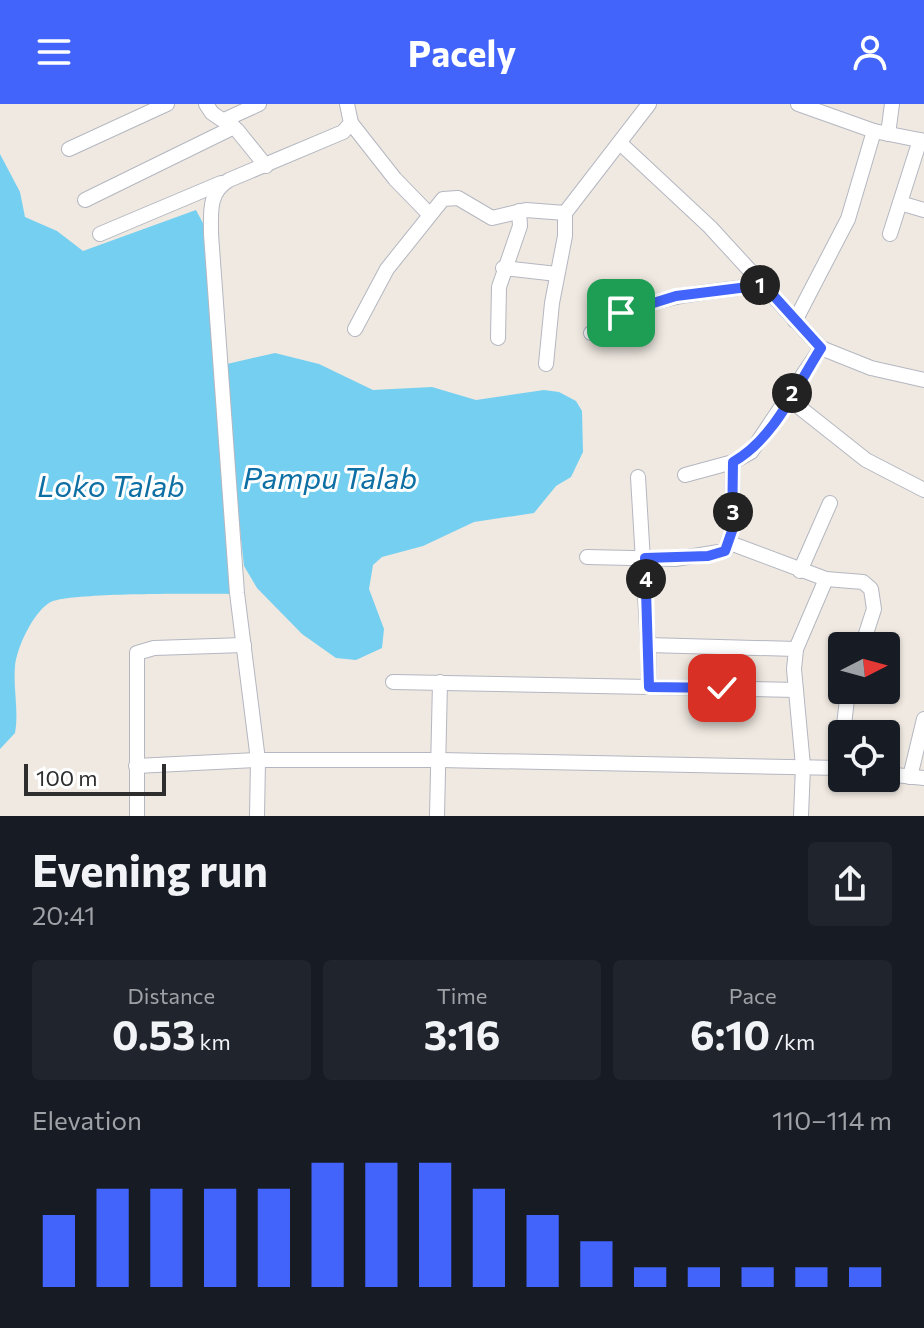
<!DOCTYPE html>
<meta charset="utf-8">
<style>
body{margin:0;font-family:Commissioner,sans-serif;background:#20242c;color:#f1f3f6;height:100vh;display:flex;flex-direction:column;font-size:30px;white-space:nowrap}
*{box-sizing:border-box;margin:0}
p{font-size:26px;color:#9ea1a6}
.icon{flex:none;width:44px;height:44px;fill:none;stroke:currentColor;stroke-width:2;stroke-linecap:round;stroke-linejoin:round}
.map{position:relative;height:712px;overflow:hidden}
.drawer{display:flex;flex-direction:column;background:#171b24;flex:1}
.drawer>*{flex:none}
.needle{width:52px;rotate:84deg}
.buttons{position:absolute;left:828px;top:528px;display:grid;gap:16px}
.buttons a{display:grid;place-items:center;width:72px;height:72px;border-radius:8px;background:#171b24;box-shadow:0 2px 6px #0004;font-size:40px}
.scale{position:absolute;left:24px;bottom:20px;width:142px;box-sizing:border-box;padding-left:8px;border:4px solid #2e2e2e;border-top:0;font-size:22px;line-height:28px;white-space:nowrap;color:#2e2e2e;-webkit-text-stroke:6px #fff;paint-order:stroke}
.pin{position:absolute;display:grid;place-items:center;width:68px;height:68px;color:#fff;margin:-34px;border-radius:16px;box-shadow:0 4px 12px #0006}
.km{position:absolute;width:40px;height:40px;margin:-20px;border-radius:50%;background:#222;color:#fff;font-size:22px;line-height:40px;text-align:center}
.round{display:grid;place-items:center;flex:none;width:84px;height:84px;border-radius:8px;background:#20242c}
.head{display:flex;align-items:center;justify-content:space-between;height:136px;padding:0 32px}
h1{font-size:44px;font-weight:700;line-height:60px}
.stats{display:grid;grid-template-columns:repeat(3,1fr);gap:12px;height:136px;padding:8px 32px}
.stats div{display:grid;align-content:center;border-radius:8px;background:#20242c;text-align:center}
.stats b{font-size:40px;font-weight:700}
.stats small{font-size:22px;font-weight:400}
.stats p{font-size:22px}
.chart{height:224px;padding:16px 32px}
.chart p{display:flex;justify-content:space-between}
.chart svg{width:100%;height:144px;margin-top:8px;stroke:#4264fb;stroke-width:6}
header{display:flex;justify-content:space-between;align-items:center;height:104px;padding:0 32px;background:#4264fb;color:#fff;font-size:36px;font-weight:700}
.map>svg:first-child{display:block}
</style>
<header><svg class="icon" aria-label="menu" viewBox="0 0 24 24"><path d="M4 6h16M4 12h16M4 18h16"/></svg>Pacely<svg class="icon" aria-label="person" viewBox="0 0 24 24"><circle cx="12" cy="8" r="4"/><path d="M4 21q1-7 8-7t8 7"/></svg></header>
<div class="map">
<svg width="924" height="712" viewBox="0 0 924 712">
<rect width="100%" height="100%" fill="#efe9e1"/>
<path fill="#75cff0" d="M0,50L20,88L25,113L57,127L83,147L196,106L205,123L227,260L275,249L319,260L373,286L432,283L476,296L544,286L559,288L576,297L582,307L583,348L571,373L556,382L534,409L474,418L423,442L382,453L373,461L369,485L384,525L382,544L356,556L336,554L302,530L257,484L244,462L233,360L232,490C204,490 65,488 49,499C33,509 17,543 15,562C13,585 19,607 15,629L0,645Z"/>
<g fill="none" stroke-linecap="round" stroke-linejoin="round">
<g stroke="#b4b7c1" stroke-width="16">
<g id="minor">
<path d="M206,0L212,9L237,26L266,62"/>
<path d="M798,0L874,27L924,37"/>
<path d="M224,16L259,0"/>
<path d="M351,19L395,75L429,110"/>
<path d="M888,30L892,0"/>
<path d="M620,39L710,123L821,244L871,264L924,276"/>
<path d="M69,45L167,0"/>
<path d="M85,96L234,23"/>
<path d="M900,99L924,106"/>
<path d="M100,130L221,79"/>
<path d="M890,130L920,36"/>
<path d="M503,164L557,170"/>
<path d="M795,217L848,115L874,27"/>
<path d="M355,225L387,165L443,95L458,94L492,114L526,106L565,109L649,0"/>
<path d="M591,229C652,189 694,190 764,181"/>
<path d="M498,234L499,183L520,122L519,107"/>
<path d="M546,260L552,199L565,132V109"/>
<path d="M789,295L866,356L924,386"/>
<path d="M685,371L733,358L751,348L821,244"/>
<path d="M638,373L648,541L796,545"/>
<path d="M730,439L826,475L796,545L794,565L803,662L801,712"/>
<path d="M587,453L675,455L725,447L732,427L733,358"/>
<path d="M800,467L830,399"/>
<path d="M826,475L863,478L871,485L874,505L862,542"/>
<path d="M648,541L649,583"/>
<path d="M393,578L796,586"/>
<path d="M843,630L848,586"/>
<path d="M136,662L258,656H440L842,664"/>
<path d="M839,663L842,640"/>
<path d="M886,670L924,674"/>
<path d="M910,673L924,615"/>
<path d="M137,712V549L154,544L244,541"/>
<path d="M257,712L258,656L237,489L211,130C211,109 208,88 229,76L343,28L351,19L347,0"/>
<path d="M437,712L440,578"/>
</g>
</g>
<use href="#minor" stroke="#fff" stroke-width="14"/>
</g>
<g fill="none" stroke-linecap="round" stroke-linejoin="round">
<g stroke="#fff" stroke-width="16">
<path id="route" d="M621,209L676,192L764,181L821,244C796,283 774,335 733,358L732,427L725,447L708,452L645,454L649,583L722,584"/>
</g>
<use href="#route" stroke="#4264fb" stroke-width="10"/>
</g>
<g text-anchor="middle" dominant-baseline="central" stroke-width="6" stroke-linejoin="round" paint-order="stroke">
<g font-size="30" font-style="italic" fill="#0d6fa3" stroke="#fff">
<text x="330" y="372">Pampu Talab</text>
<text x="111" y="380">Loko Talab</text>
</g>
</g>
</svg>
<div class="buttons">
<a><svg class="needle" viewBox="-14 -14 28 28"><path d="M0-13l5 13h-10z" fill="#e53935"/><path d="M0 13l5-13h-10z" fill="#9ea1a6"/></svg></a>
<a><svg class="icon" aria-label="locate" viewBox="0 0 24 24"><circle cx="12" cy="12" r="6"/><path d="M12 2v4M12 18v4M2 12h4M18 12h4"/></svg></a>
</div>
<div class="scale">100 m</div>
<div class="pin" style="left:621px;top:209px;background:#1e9e55"><svg class="icon" aria-label="arrive" viewBox="0 0 24 24"><path d="M6 21V4h12l-3 4 3 4H6"/></svg></div>
<div class="pin" style="left:722px;top:584px;background:#d93025"><svg class="icon" aria-label="check" viewBox="0 0 24 24"><path d="M5 12l5 5 9-10"/></svg></div>
<b class="km" style="left:760px;top:181px">1</b>
<b class="km" style="left:792px;top:289px">2</b>
<b class="km" style="left:733px;top:408px">3</b>
<b class="km" style="left:646px;top:475px">4</b>
</div>
<section class="drawer">
<div class="head"><div><h1>Evening run</h1><p>20:41</p></div><a class="round"><svg class="icon" aria-label="share" viewBox="0 0 24 24"><path d="M12 15V3M7 8l5-5 5 5M5 13v7h14v-7"/></svg></a></div>
<div class="stats">
<div><p>Distance</p><b>0.53<small> km</small></b></div>
<div><p>Time</p><b>3:16</b></div>
<div><p>Pace</p><b>6:10<small> /km</small></b></div>
</div>
<div class="chart"><p><span>Elevation</span>110–114 m</p>
<svg viewBox="0 0 160 44" preserveAspectRatio="none"><path d="M5 44V22M15 44V14M25 44V14M35 44V14M45 44V14M55 44V6M65 44V6M75 44V6M85 44V14M95 44V22M105 44V30M115 44V38M125 44V38M135 44V38M145 44V38M155 44V38"/></svg>
</div>
</section>
